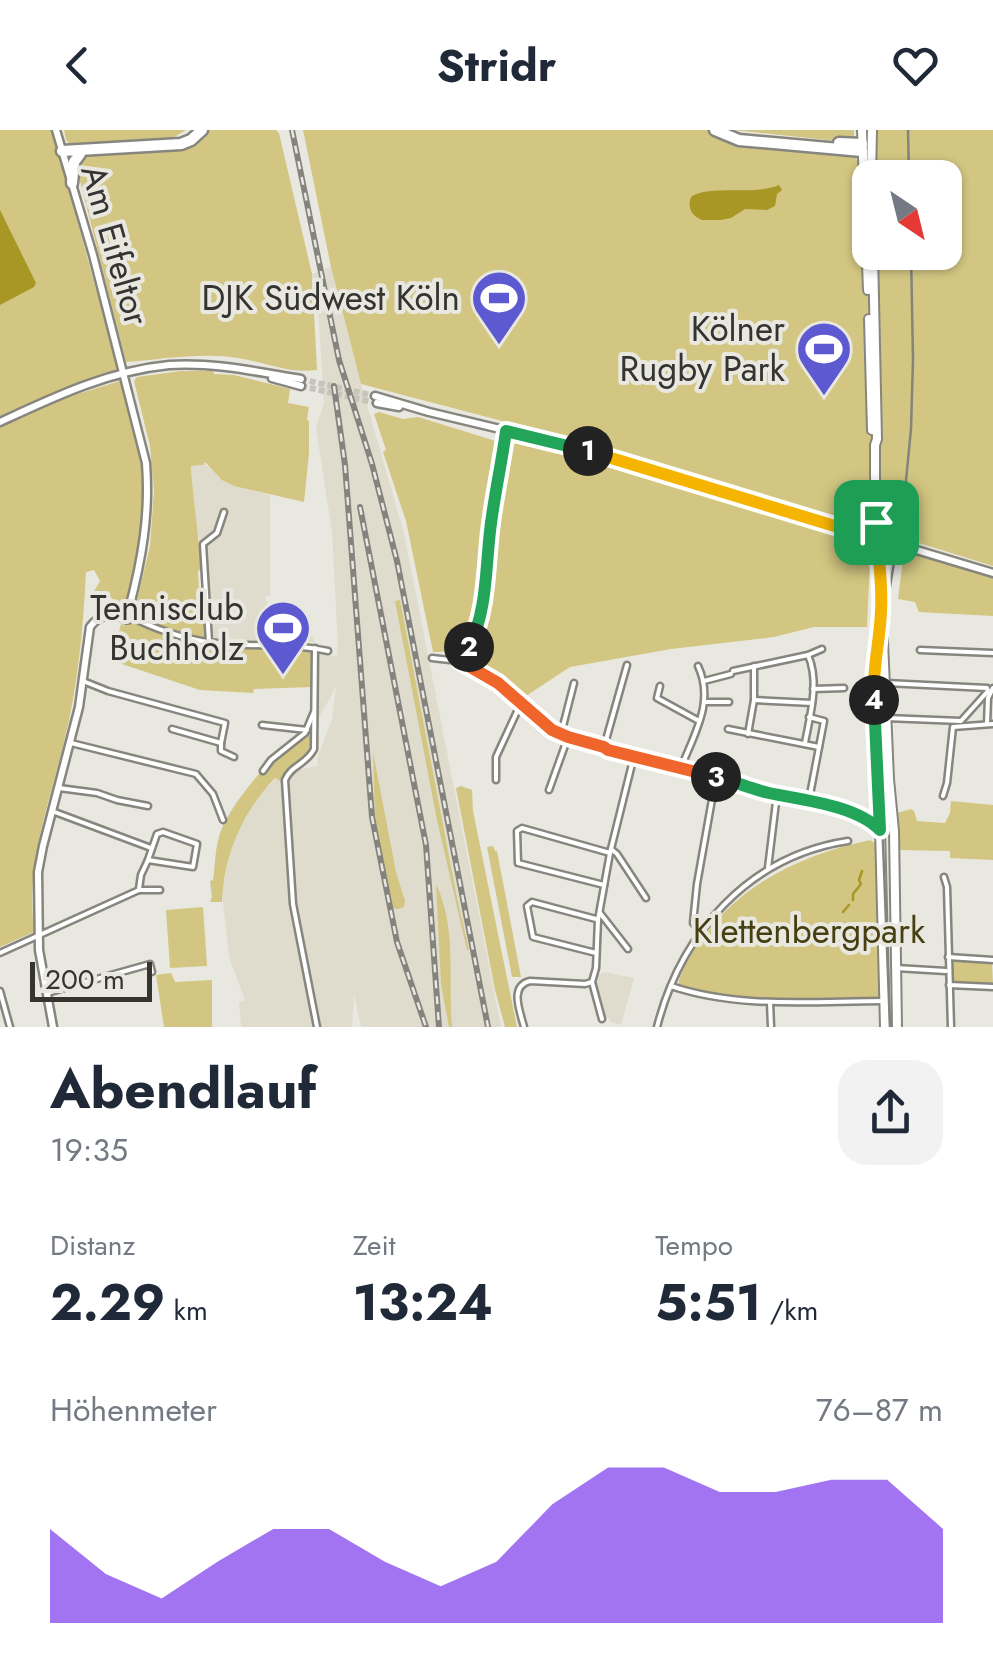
<!DOCTYPE html>
<html lang="de">
<meta charset="utf-8">
<style>
body{margin:0;font-family:Jost,sans-serif;background:#f2f2f3;color:#1f2937;height:100vh;display:flex;flex-direction:column;font-size:38px;white-space:nowrap}
*{box-sizing:border-box;margin:0}
p{font-size:32px;color:#747a83}
.icon{flex:none;width:55px;height:55px;fill:none;stroke:currentColor;stroke-width:2;stroke-linecap:round;stroke-linejoin:round}
.map{position:relative;height:897px;overflow:hidden}
.side{display:flex;flex-direction:column;background:#fff;flex:1}
.side>*{flex:none}
.needle{width:65px;rotate:145deg}
.buttons{position:absolute;left:852px;top:30px;display:grid;gap:20px}
.buttons a{display:grid;place-items:center;width:110px;height:110px;border-radius:20px;background:#fff;box-shadow:0 2px 8px #0004;font-size:50px}
.scale{position:absolute;left:30px;bottom:25px;width:122px;box-sizing:border-box;padding-left:10px;border:5px solid #353431;border-top:0;font-size:28px;line-height:35px;white-space:nowrap;color:#353431;-webkit-text-stroke:8px #e9e8e0;paint-order:stroke}
.pin{position:absolute;display:grid;place-items:center;width:85px;height:85px;color:#fff;margin:-42px;border-radius:20px;box-shadow:0 5px 15px #0006}
.km{position:absolute;width:50px;height:50px;margin:-25px;border-radius:50%;background:#222;color:#fff;font-size:28px;line-height:50px;text-align:center}
.round{display:grid;place-items:center;flex:none;width:105px;height:105px;border-radius:30px;background:#f2f2f3}
.overview{display:flex;align-items:center;justify-content:space-between;height:170px;padding:0 50px}
h1{font-size:55px;font-weight:700;line-height:75px}
.figures{display:grid;grid-template-columns:repeat(3,1fr);gap:15px;height:170px;padding:10px 50px}
.figures div{display:grid;align-content:center}
.figures b{font-size:50px;font-weight:700}
.figures small{font-size:28px;font-weight:400}
.figures p{font-size:28px}
.chart{height:280px;padding:20px 50px}
.chart p{display:flex;justify-content:space-between}
.chart svg{width:100%;height:180px;margin-top:10px;fill:#7c3aed;opacity:.7}
header{display:flex;justify-content:space-between;align-items:center;height:130px;padding:0 50px;background:#fff;font-size:45px;font-weight:700}
.map>svg:first-child{display:block}
</style>
<header><svg class="icon" aria-label="back" viewBox="0 0 24 24"><path d="M15 5l-7 7 7 7"/></svg>Stridr<svg class="icon" aria-label="heart" viewBox="0 0 24 24"><path d="M12 20l-8-8c-3-5 5-10 8-4 3-6 11-1 8 4z"/></svg></header>
<div class="map">
<svg width="993" height="897" viewBox="0 0 993 897">
<rect width="100%" height="100%" fill="#e9e8e0"/>
<g fill="#dfdccd">
<path d="M331,137L361,254L404,403L501,897H361L354,864L352,897H241L239,873L245,870L229,827L222,762L231,714L256,669L282,642L318,636L317,629L332,589L336,557L320,586H316L315,530L319,525L337,526L338,516L332,402L316,298L324,272L318,178L312,144Z"/>
<path d="M202,332L230,354L270,365V466L265,467L269,478L289,485L312,506L315,512L276,513L214,509L210,490L203,418L200,413L194,387L191,336L203,335Z"/>
<path d="M604,842L634,848L621,895L610,892V889L604,885L597,854L598,845Z"/>
</g>
<g fill="#d2c682" fill-rule="evenodd">
<path d="M0,0H52L118,238C108,245 94,247 81,252C53,262 27,276 0,289Z"/>
<path d="M64,0H186L169,10L75,14H70L66,10Z"/>
<path d="M206,0H276L279,3L312,144L317,240C289,244 265,232 238,228C202,222 163,229 126,232L76,35L82,27L106,21L170,19Z"/>
<path d="M303,0H709L717,7L728,12L854,25L859,33L857,28L859,29L861,37L865,29H868L876,0V2L877,0H993V436L906,409L859,399V397L514,294L361,254L331,137ZM870,48H945V122H870Z"/>
<path d="M733,0H854V8L851,10L837,11Z"/>
<path d="M181,241H213L214,244L234,245L290,259L288,273L309,277L307,290L309,291V323L304,372L234,356L222,350L205,332L203,335L191,336C193,372 199,405 201,440L198,441L199,460H204L207,507L203,509L150,492L142,484L137,470L150,416L154,361L150,316L134,251L137,247Z"/>
<path d="M120,251C129,281 139,311 144,342C150,382 138,437 125,474L116,473L105,461L115,478L93,487V463L100,451L94,440L86,442C83,500 78,556 64,612C48,681 26,728 34,802L0,817V296L61,269Z"/>
<path d="M379,282L403,289L418,287L499,312L494,329L499,331L492,369L489,371L491,376C486,407 485,488 469,509C459,520 446,522 433,522L406,391L383,322L386,320L374,284Z"/>
<path d="M511,308L858,410L870,431L867,497H814L774,507L671,519L570,537L523,568L469,527L482,489L494,390L508,311Z"/>
<path d="M904,421L993,446V486L919,482L915,472L898,469Z"/>
<path d="M400,470L456,763L469,820H467L437,690L395,471Z"/>
<path d="M126,491L207,515L308,519L311,522L312,557L254,559L253,563L200,560L119,533L121,526L113,524L121,494L125,496Z"/>
<path d="M312,590C320,641 293,622 281,651L275,648C242,683 224,724 222,772H210L212,767L210,751L213,750C215,737 215,723 218,711C223,686 251,652 269,633C284,618 307,613 312,590Z"/>
<path d="M373,622L396,742L405,771L404,777L398,779L392,778L375,688Z"/>
<path d="M461,656L472,660L473,681L517,897H505L495,860L456,658Z"/>
<path d="M951,671L993,675V730L950,728V721L899,720L897,683L911,679L914,681L917,691L945,693L950,683Z"/>
<path d="M870,710L876,714L880,867C812,868 745,873 678,856C680,841 690,827 698,814C739,754 801,725 870,710Z"/>
<path d="M493,716L495,721H497L521,847H512L487,717Z"/>
<path d="M436,754C457,798 448,849 452,897H449L441,854Z"/>
<path d="M203,777L207,836L170,838L166,780Z"/>
<path d="M952,831L992,833L993,855L953,853Z"/>
<path d="M171,843L175,852L212,850V897H164L156,845Z"/>
</g>
<g fill="#a99725">
<path d="M779,55L782,60L777,64L775,76L767,80L745,79L731,88L721,90H702C692,86 687,78 691,67C709,54 753,66 779,55Z"/>
<path d="M0,80L36,153L34,157L0,175Z"/>
</g>
<g fill="none" stroke-linecap="round" stroke-linejoin="round">
<g stroke="#a99725" stroke-width="2.5">
<path d="M853,770V764L861,754L859,750L862,741"/>
<path d="M843,782L849,775"/>
</g>
<g stroke="#c5c4bd" stroke-width="6" stroke-dasharray="6 3" stroke-linecap="butt">
<path d="M301,249L375,266"/>
<path d="M301,256L377,273"/>
</g>
<g stroke="#86857e" stroke-width="9">
<g id="street">
<path d="M132,487C152,498 185,509 208,512C248,518 288,512 328,521"/>
<path d="M209,512L203,414L217,403L224,382"/>
<path d="M315,518L314,619C307,634 291,635 285,650L293,774L317,897"/>
<path d="M920,520L993,523"/>
<path d="M432,528L459,531L497,553L547,595L563,605L674,638H681L772,663L785,665L879,688"/>
<path d="M459,531C489,489 484,436 492,387C496,359 502,331 506,302"/>
<path d="M733,541L808,525L822,519"/>
<path d="M83,551L108,561L225,593L221,613"/>
<path d="M704,551L731,544"/>
<path d="M886,553L987,558L988,561L961,591L886,588"/>
<path d="M660,556L657,568L699,591"/>
<path d="M813,559L844,558"/>
<path d="M754,570L812,573"/>
<path d="M704,572H729"/>
<path d="M987,594L988,568L993,558"/>
<path d="M262,595L307,600"/>
<path d="M172,599L221,613"/>
<path d="M728,599L819,617"/>
<path d="M561,604L574,553"/>
<path d="M748,604L754,570V536"/>
<path d="M71,613L196,644L213,664L223,690"/>
<path d="M221,613V621L234,627"/>
<path d="M805,613C810,585 820,552 808,525"/>
<path d="M604,617L627,535"/>
<path d="M681,638C694,604 715,572 698,536"/>
<path d="M263,641L271,630L305,603L314,582"/>
<path d="M496,650V627L521,573"/>
<path d="M59,658L97,663L117,670L148,676"/>
<path d="M549,660L568,607"/>
<path d="M943,666L947,653L953,597L993,594"/>
<path d="M809,670L824,591L809,587"/>
<path d="M52,681L151,718"/>
<path d="M865,686L879,700"/>
<path d="M163,702L197,714L193,737L148,730L157,704Z"/>
<path d="M611,719L617,724L646,768"/>
<path d="M768,738L777,664"/>
<path d="M944,747L947,757L951,897"/>
<path d="M604,755L518,733L517,701L522,698L610,723"/>
<path d="M139,759L141,745L148,730"/>
<path d="M139,760H160"/>
<path d="M600,783L628,819"/>
<path d="M596,789L532,772L527,776L533,807L596,823"/>
<path d="M700,802L693,793L697,754L716,647"/>
<path d="M0,823L139,760"/>
<path d="M948,827L993,830"/>
<path d="M896,838L946,841"/>
<path d="M949,855L993,857"/>
<path d="M671,856C739,879 814,871 884,871"/>
<path d="M0,861L10,897"/>
<path d="M47,863L150,834L152,842"/>
<path d="M770,872L771,897"/>
<path d="M602,889L592,852L596,838L598,790L610,723L634,626"/>
<path d="M524,897C520,881 509,856 530,851L585,854L592,852"/>
<path d="M657,897C681,803 749,726 848,711"/>
</g>
</g>
<g stroke="#86857e" stroke-width="11">
<g id="secondary">
<path d="M56,0L93,125L146,333C150,384 142,429 129,479"/>
<path d="M272,248L301,256"/>
<path d="M375,266L429,282L563,314L993,443"/>
<path d="M377,273L399,277"/>
<path d="M0,292C54,267 108,241 169,235C213,232 258,242 301,249"/>
<path d="M862,404L878,427"/>
<path d="M881,440L889,421L895,414"/>
<circle cx="127" cy="484" r="5.5"/>
<path d="M53,897L39,820L38,742L43,716L79,577L90,497C98,486 108,484 121,484"/>
</g>
</g>
<g stroke="#86857e" stroke-width="12">
<g id="primary">
<path d="M862,0L868,160"/>
<path d="M871,48L872,0"/>
<path d="M873,122L877,309L875,315V347L881,484L873,540V560L879,658L885,897"/>
<path d="M869,189L872,300"/>
<path d="M882,488L889,649L894,701L897,897"/>
</g>
</g>
<g stroke="#86857e" stroke-width="15">
<g id="highway">
<path d="M715,0L739,10L862,21"/>
<path d="M839,13L862,14"/>
<path d="M62,21L181,14L191,10L202,0"/>
<path d="M72,53L74,32L80,24"/>
</g>
</g>
<use href="#street" stroke="#fff" stroke-width="4"/>
<use href="#secondary" stroke="#fff" stroke-width="6"/>
<use href="#primary" stroke="#fff" stroke-width="8"/>
<use href="#highway" stroke="#fff" stroke-width="10"/>
<g stroke="#84837d" stroke-width="2.5">
<path d="M908,0L909,48"/>
<path d="M890,897L877,556L884,494L904,371L911,299L913,229L911,122"/>
</g>
<g stroke="#84837d" stroke-width="6">
<g id="rail">
<path d="M292,0L339,230L372,334L397,431L488,897"/>
<path d="M334,256L345,335L372,687L397,812L426,897"/>
<path d="M360,377L426,715L439,897"/>
</g>
</g>
<use href="#rail" stroke="#e9e8e0" stroke-width="2.5" stroke-dasharray="8" stroke-linecap="butt"/>
</g>
<g fill="none" stroke-linecap="round" stroke-linejoin="round">
<g stroke="#fff" stroke-width="20">
<path id="split-1" d="M588,321L861,404L870,400L876,392"/>
</g>
<g stroke="#fff" stroke-width="20">
<path id="split-2" d="M469,517C489,478 485,429 492,386C496,358 502,330 506,301L588,321"/>
</g>
<g stroke="#fff" stroke-width="20">
<path id="split-3" d="M469,517L460,531L498,553L552,600L568,607L604,617L608,620L716,647"/>
</g>
<g stroke="#fff" stroke-width="20">
<path id="split-4" d="M716,647C734,651 751,659 769,663C802,670 856,675 880,700L874,570"/>
</g>
<g stroke="#fff" stroke-width="20">
<path id="split-5" d="M874,570C872,540 880,511 881,481C883,451 877,421 876,392"/>
</g>
<use href="#split-1" stroke="#f5b400" stroke-width="12"/>
<use href="#split-2" stroke="#22a559" stroke-width="12"/>
<use href="#split-3" stroke="#f0652b" stroke-width="12"/>
<use href="#split-4" stroke="#22a559" stroke-width="12"/>
<use href="#split-5" stroke="#f5b400" stroke-width="12"/>
</g>
<defs>
<g id="stadium-pin" transform="scale(2.875)"><path d="M0 17L-7.5 6A9.5 9.5 0 1 1 7.5 6Z" fill="#5c59d1" stroke="#e9e8e0"/><path d="M0-5a6.5 5 0 1 0 0 10a6.5 5 0 1 0 0-10ZM-3.5-1.8h7v3.6h-7Z" fill="#fff"/></g>
</defs>
<g fill-rule="evenodd">
<use href="#stadium-pin" x="499" y="168"/>
<use href="#stadium-pin" x="824" y="219"/>
<use href="#stadium-pin" x="283" y="498"/>
</g>
<g text-anchor="middle" dominant-baseline="central" stroke-width="8" stroke-linejoin="round" paint-order="stroke">
<g font-size="35" fill="#353431" stroke="#e9e8e0">
<text transform="translate(115 115) rotate(74)">Am Eifeltor</text>
</g>
<g font-size="35" fill="#353431" stroke="#e9e8e0" text-anchor="end">
<text x="460" y="168">DJK Südwest Köln</text>
<text x="785" y="199">Kölner<tspan x="785" dy="40">Rugby Park</tspan></text>
<text x="244" y="478">Tennisclub<tspan x="244" dy="40">Buchholz</tspan></text>
</g>
<g font-size="35" fill="#473f12" stroke="#e9e8e0">
<text x="809" y="801">Klettenbergpark</text>
</g>
</g>
</svg>
<div class="buttons">
<a><svg class="needle" viewBox="-14 -14 28 28"><path d="M0-13l5 13h-10z" fill="#e53935"/><path d="M0 13l5-13h-10z" fill="#747a83"/></svg></a>
</div>
<div class="scale">200 m</div>
<div class="pin" style="left:876px;top:392px;background:#1e9e55"><svg class="icon" aria-label="arrive" viewBox="0 0 24 24"><path d="M6 21V4h12l-3 4 3 4H6"/></svg></div>
<b class="km" style="left:588px;top:321px">1</b>
<b class="km" style="left:469px;top:517px">2</b>
<b class="km" style="left:716px;top:647px">3</b>
<b class="km" style="left:874px;top:570px">4</b>
</div>
<section class="side">
<div class="overview"><div><h1>Abendlauf</h1><p>19:35</p></div><a class="round"><svg class="icon" aria-label="share" viewBox="0 0 24 24"><path d="M12 15V3M7 8l5-5 5 5M5 13v7h14v-7"/></svg></a></div>
<div class="figures">
<div><p>Distanz</p><b>2.29<small> km</small></b></div>
<div><p>Zeit</p><b>13:24</b></div>
<div><p>Tempo</p><b>5:51<small> /km</small></b></div>
</div>
<div class="chart"><p><span>Höhenmeter</span>76–87 m</p>
<svg viewBox="0 0 160 44" preserveAspectRatio="none"><path d="M0 44V21L10 32L20 38L30 29L40 21L50 21L60 29L70 35L80 29L90 15L100 6L110 6L120 12L130 12L140 9L150 9L160 21V44z"/></svg>
</div>
</section>
